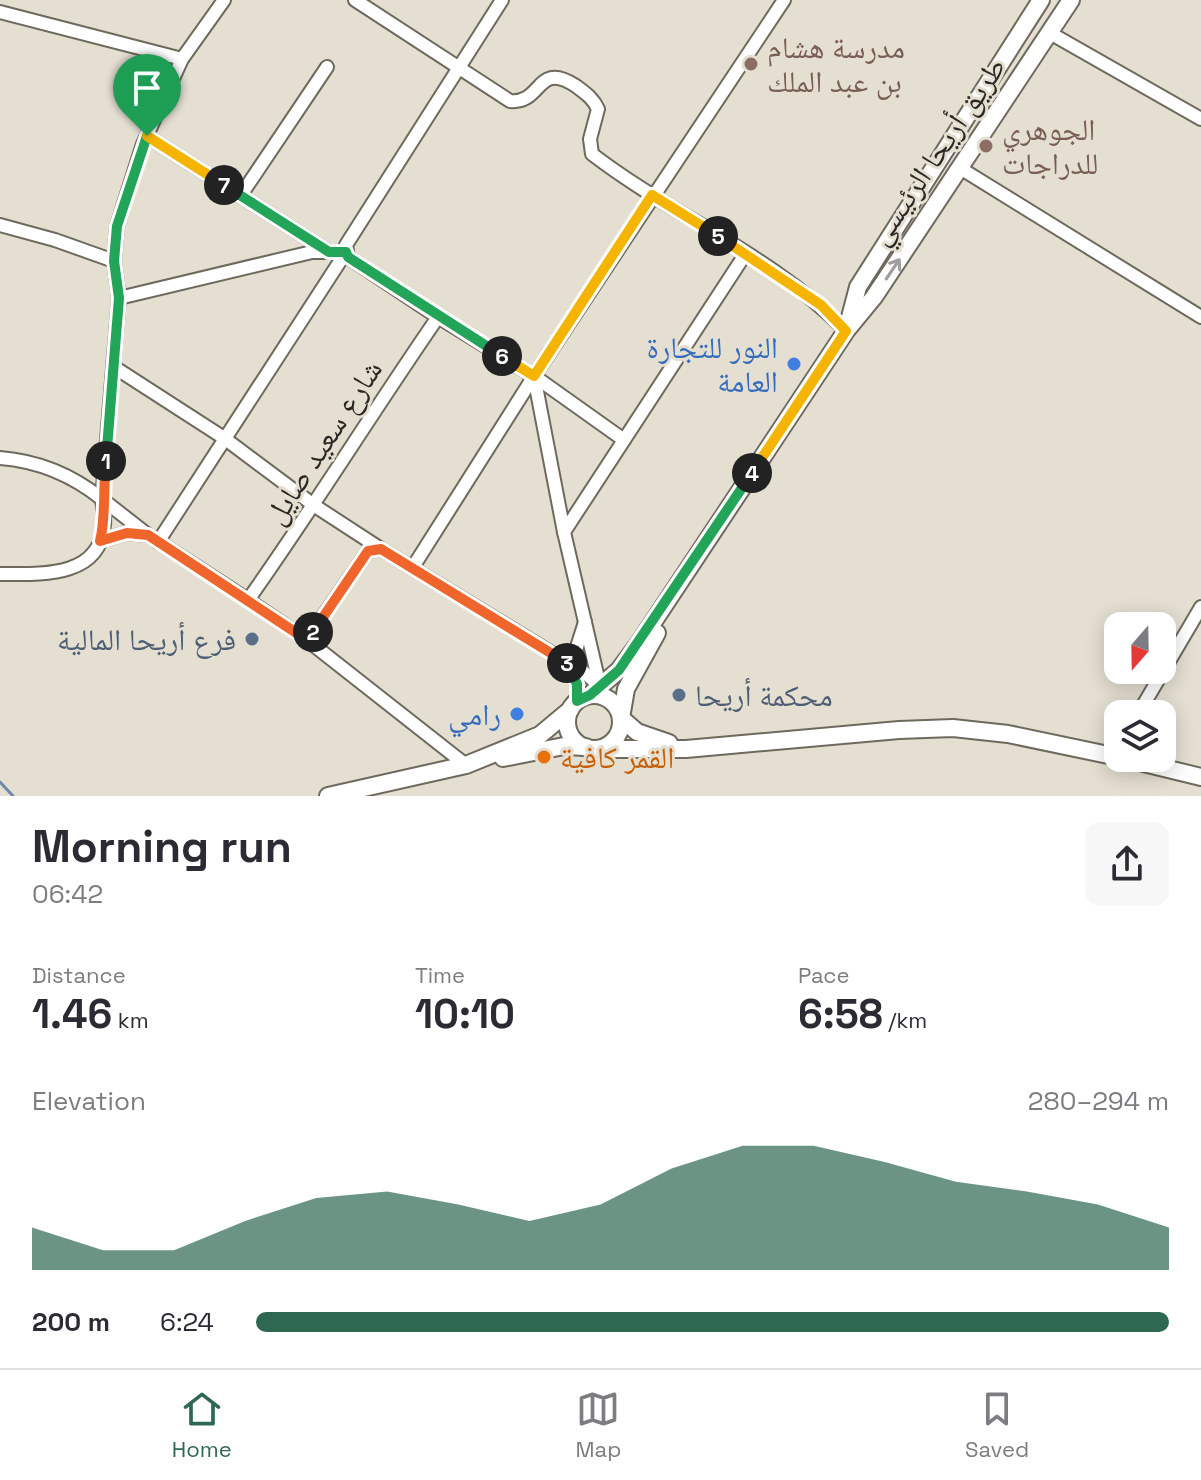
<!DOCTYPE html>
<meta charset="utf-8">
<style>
body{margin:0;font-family:"Space Grotesk","Noto Naskh Arabic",sans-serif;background:#f7f7f7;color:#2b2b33;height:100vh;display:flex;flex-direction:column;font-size:30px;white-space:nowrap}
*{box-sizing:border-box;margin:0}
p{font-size:26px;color:#7c7c81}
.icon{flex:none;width:44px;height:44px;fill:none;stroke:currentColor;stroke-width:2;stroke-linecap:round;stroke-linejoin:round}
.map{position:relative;height:796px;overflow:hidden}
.drawer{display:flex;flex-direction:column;background:#fff;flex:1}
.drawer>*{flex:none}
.needle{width:52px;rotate:200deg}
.buttons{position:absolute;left:1104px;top:612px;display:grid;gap:16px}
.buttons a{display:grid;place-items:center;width:72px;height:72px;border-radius:16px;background:#fff;box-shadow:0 4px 20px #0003;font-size:40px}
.pin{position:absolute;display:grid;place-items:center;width:68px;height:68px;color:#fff;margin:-82px -34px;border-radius:50% 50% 50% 0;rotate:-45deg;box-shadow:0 0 8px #0007}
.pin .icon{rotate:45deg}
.km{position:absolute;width:40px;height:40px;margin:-20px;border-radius:50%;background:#222;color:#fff;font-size:22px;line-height:40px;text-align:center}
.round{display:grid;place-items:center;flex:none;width:84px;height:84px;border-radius:16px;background:#f7f7f7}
.head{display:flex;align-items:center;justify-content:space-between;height:136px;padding:0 32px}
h1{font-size:44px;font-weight:700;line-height:60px}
.figures{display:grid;grid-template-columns:repeat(3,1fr);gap:12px;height:136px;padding:8px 32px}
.figures div{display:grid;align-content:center}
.figures b{font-size:40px;font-weight:700}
.figures small{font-size:22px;font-weight:400}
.figures p{font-size:22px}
.chart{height:224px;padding:16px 32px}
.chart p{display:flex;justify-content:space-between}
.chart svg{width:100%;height:144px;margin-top:8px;fill:#2e6851;opacity:.7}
ul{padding:0 32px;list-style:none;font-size:26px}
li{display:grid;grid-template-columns:128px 96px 1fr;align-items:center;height:60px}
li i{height:20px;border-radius:10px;background:#2e6851}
.tab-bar{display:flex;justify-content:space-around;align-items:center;height:112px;border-top:2px solid #e1e1e2;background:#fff;font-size:22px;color:#7c7c81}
.tab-bar a{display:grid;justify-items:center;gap:4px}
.tab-bar .selected{color:#2e6851}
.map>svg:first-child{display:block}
</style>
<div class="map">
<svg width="1201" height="796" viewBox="0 0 1201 796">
<rect width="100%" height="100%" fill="#e4dfd1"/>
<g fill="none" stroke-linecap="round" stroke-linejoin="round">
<path stroke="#6d89ac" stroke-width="3" d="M0,782L13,796"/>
<g stroke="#6e695d" stroke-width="16">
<g id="street">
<path d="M355,0L510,101C543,104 536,60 576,86C585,93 593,98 598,109L590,139L592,154C674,217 774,256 846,331"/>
<path d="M0,12L182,59"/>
<path d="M1050,33L1201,119"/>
<path d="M147,136L329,252"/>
<path d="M960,168L1201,317"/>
<path d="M241,195L327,67"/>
<path d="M0,225L55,240L114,261"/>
<path d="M119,298L312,252H346"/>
<path d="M438,317L348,257L346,245L502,0"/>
<path d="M114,367L224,438L315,506L381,549"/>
<path d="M534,376L624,440"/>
<path d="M0,458C39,461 72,475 102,499L119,298L114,261L117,226L143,144L182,59L224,0"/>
<path d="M564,532L534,376L784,0"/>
<path d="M100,541L127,533L147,535"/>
<path d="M158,542L346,252"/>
<path d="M0,574C38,574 100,579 104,525C105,517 103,507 102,499L148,535L248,600C314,507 373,411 438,317L534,376L413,567"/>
<path d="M248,600L307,640L466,765"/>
<path d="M585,622L577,647L568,663L583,671L600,687"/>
<path d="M307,640L368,551L381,549L568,663L577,684V701"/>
<path d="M600,687L564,532L746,253"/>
<path d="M1138,714L1201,607"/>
</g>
</g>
<g stroke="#6e695d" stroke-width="20">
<g id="secondary">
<path d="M848,325L858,287L1041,0"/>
<path d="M657,633L626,689L621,718L637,732L669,743"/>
<path d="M590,695L619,670L640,642L846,331L874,297L1071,0"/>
<circle cx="594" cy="722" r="27"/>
<path d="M595,749H686L899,730L953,728L1008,734L1118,757"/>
<path d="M503,758L564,746L586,747"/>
<path d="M1123,758L1201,777"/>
<path d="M328,796L466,765L540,735L570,710"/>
</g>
</g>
<use href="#street" stroke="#fff" stroke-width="12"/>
<use href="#secondary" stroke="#fff" stroke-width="16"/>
</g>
<defs><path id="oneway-shaft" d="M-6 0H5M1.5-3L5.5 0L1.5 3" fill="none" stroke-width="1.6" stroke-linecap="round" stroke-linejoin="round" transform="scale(2)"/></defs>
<use stroke="#a09e9c" href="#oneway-shaft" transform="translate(893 269) rotate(-56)"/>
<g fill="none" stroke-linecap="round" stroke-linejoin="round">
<g stroke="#fff" stroke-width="16">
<path id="split-1" d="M106,461L119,298L114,261L117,226L147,136"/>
</g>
<g stroke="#fff" stroke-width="16">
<path id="split-2" d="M106,461C103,486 106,518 100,541L127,533L148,535L307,640L313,632"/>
</g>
<g stroke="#fff" stroke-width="16">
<path id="split-3" d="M313,632L368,551L381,549L567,663"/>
</g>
<g stroke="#fff" stroke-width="16">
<path id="split-4" d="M567,663L577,684V701L590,695L619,670L752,473"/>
</g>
<g stroke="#fff" stroke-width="16">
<path id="split-5" d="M718,236L821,305L846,331L752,473"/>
</g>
<g stroke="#fff" stroke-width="16">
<path id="split-6" d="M502,356L534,376L652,195L718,236"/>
</g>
<g stroke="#fff" stroke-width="16">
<path id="split-7" d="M224,185L329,252H346L348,257L502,356"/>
</g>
<g stroke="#fff" stroke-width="16">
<path id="split-8" d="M147,136L224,185"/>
</g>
<use href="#split-1" stroke="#22a559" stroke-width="10"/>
<use href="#split-2" stroke="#f0652b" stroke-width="10"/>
<use href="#split-3" stroke="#f0652b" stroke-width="10"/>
<use href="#split-4" stroke="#22a559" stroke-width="10"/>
<use href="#split-5" stroke="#f5b400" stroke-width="10"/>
<use href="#split-6" stroke="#f5b400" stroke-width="10"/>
<use href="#split-7" stroke="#22a559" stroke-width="10"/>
<use href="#split-8" stroke="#f5b400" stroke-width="10"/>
</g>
<g fill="#8d6e63" stroke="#e4dfd1" stroke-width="3">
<circle cx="751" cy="64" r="8"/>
<circle cx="986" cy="146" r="8"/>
</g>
<g fill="#3f7fe0" stroke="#e4dfd1" stroke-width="3">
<circle cx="794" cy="364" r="8"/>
<circle cx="517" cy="714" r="8"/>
</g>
<g fill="#5c6f8a" stroke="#e4dfd1" stroke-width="3">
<circle cx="252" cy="639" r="8"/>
<circle cx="679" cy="695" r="8"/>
</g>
<circle fill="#e8710a" stroke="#e4dfd1" stroke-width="3" cx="544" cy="757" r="8"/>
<g text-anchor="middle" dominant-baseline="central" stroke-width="6" stroke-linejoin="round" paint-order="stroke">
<g font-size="30" fill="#785e54" stroke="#e4dfd1" text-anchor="start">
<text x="767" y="47">مدرسة هشام<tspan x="767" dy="34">بن عبد الملك</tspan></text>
<text x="1002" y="129">الجوهري<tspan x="1002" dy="34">للدراجات</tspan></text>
</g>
<g font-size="30" fill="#2b2824" stroke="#e4dfd1">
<text transform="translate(937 151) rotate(-56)">طريق أريحا الرئيسي</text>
<text transform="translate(323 442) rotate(-57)">شارع سعيد صايل</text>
</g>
<g font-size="30" fill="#366cbe" stroke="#e4dfd1" text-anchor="end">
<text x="778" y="347">النور للتجارة<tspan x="778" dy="34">العامة</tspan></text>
<text x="501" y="714">رامي</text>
</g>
<g font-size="30" fill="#4e5e75" stroke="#e4dfd1" text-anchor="end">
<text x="236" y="639">فرع أريحا المالية</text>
<text x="695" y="695" text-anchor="start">محكمة أريحا</text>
</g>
<g font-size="30" fill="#c56008" stroke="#e4dfd1" text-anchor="start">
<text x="560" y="757">القمر كافية</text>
</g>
</g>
</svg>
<div class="buttons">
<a><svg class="needle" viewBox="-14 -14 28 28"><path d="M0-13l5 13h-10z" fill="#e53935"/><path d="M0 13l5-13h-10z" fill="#7c7c81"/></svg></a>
<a><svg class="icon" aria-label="layers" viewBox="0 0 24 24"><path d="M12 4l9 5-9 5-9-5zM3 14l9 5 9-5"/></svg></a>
</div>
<div class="pin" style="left:147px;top:136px;background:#1e9e55"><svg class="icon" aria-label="arrive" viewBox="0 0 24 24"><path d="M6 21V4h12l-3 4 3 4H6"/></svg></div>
<b class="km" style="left:106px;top:461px">1</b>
<b class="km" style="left:313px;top:632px">2</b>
<b class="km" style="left:567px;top:663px">3</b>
<b class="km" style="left:752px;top:473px">4</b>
<b class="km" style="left:718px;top:236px">5</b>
<b class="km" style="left:502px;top:356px">6</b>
<b class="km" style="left:224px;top:185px">7</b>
</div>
<section class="drawer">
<div class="head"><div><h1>Morning run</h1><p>06:42</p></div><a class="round"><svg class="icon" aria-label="share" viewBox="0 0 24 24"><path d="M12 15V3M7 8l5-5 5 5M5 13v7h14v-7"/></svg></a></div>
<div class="figures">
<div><p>Distance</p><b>1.46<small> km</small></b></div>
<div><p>Time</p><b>10:10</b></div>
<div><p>Pace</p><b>6:58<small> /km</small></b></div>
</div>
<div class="chart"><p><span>Elevation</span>280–294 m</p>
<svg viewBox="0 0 160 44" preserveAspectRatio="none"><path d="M0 44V31L10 38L20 38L30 29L40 22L50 20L60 24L70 29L80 24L90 13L100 6L110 6L120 11L130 17L140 20L150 24L160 31V44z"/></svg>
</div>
<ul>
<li><b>200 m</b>6:24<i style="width:100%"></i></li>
</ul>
</section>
<nav class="tab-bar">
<a class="selected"><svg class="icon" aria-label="home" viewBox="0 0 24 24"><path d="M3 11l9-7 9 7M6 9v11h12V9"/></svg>Home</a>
<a><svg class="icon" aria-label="map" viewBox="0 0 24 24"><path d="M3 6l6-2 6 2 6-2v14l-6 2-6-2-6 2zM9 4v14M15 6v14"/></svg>Map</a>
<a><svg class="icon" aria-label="saved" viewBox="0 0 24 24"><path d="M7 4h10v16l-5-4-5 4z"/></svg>Saved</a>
</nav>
